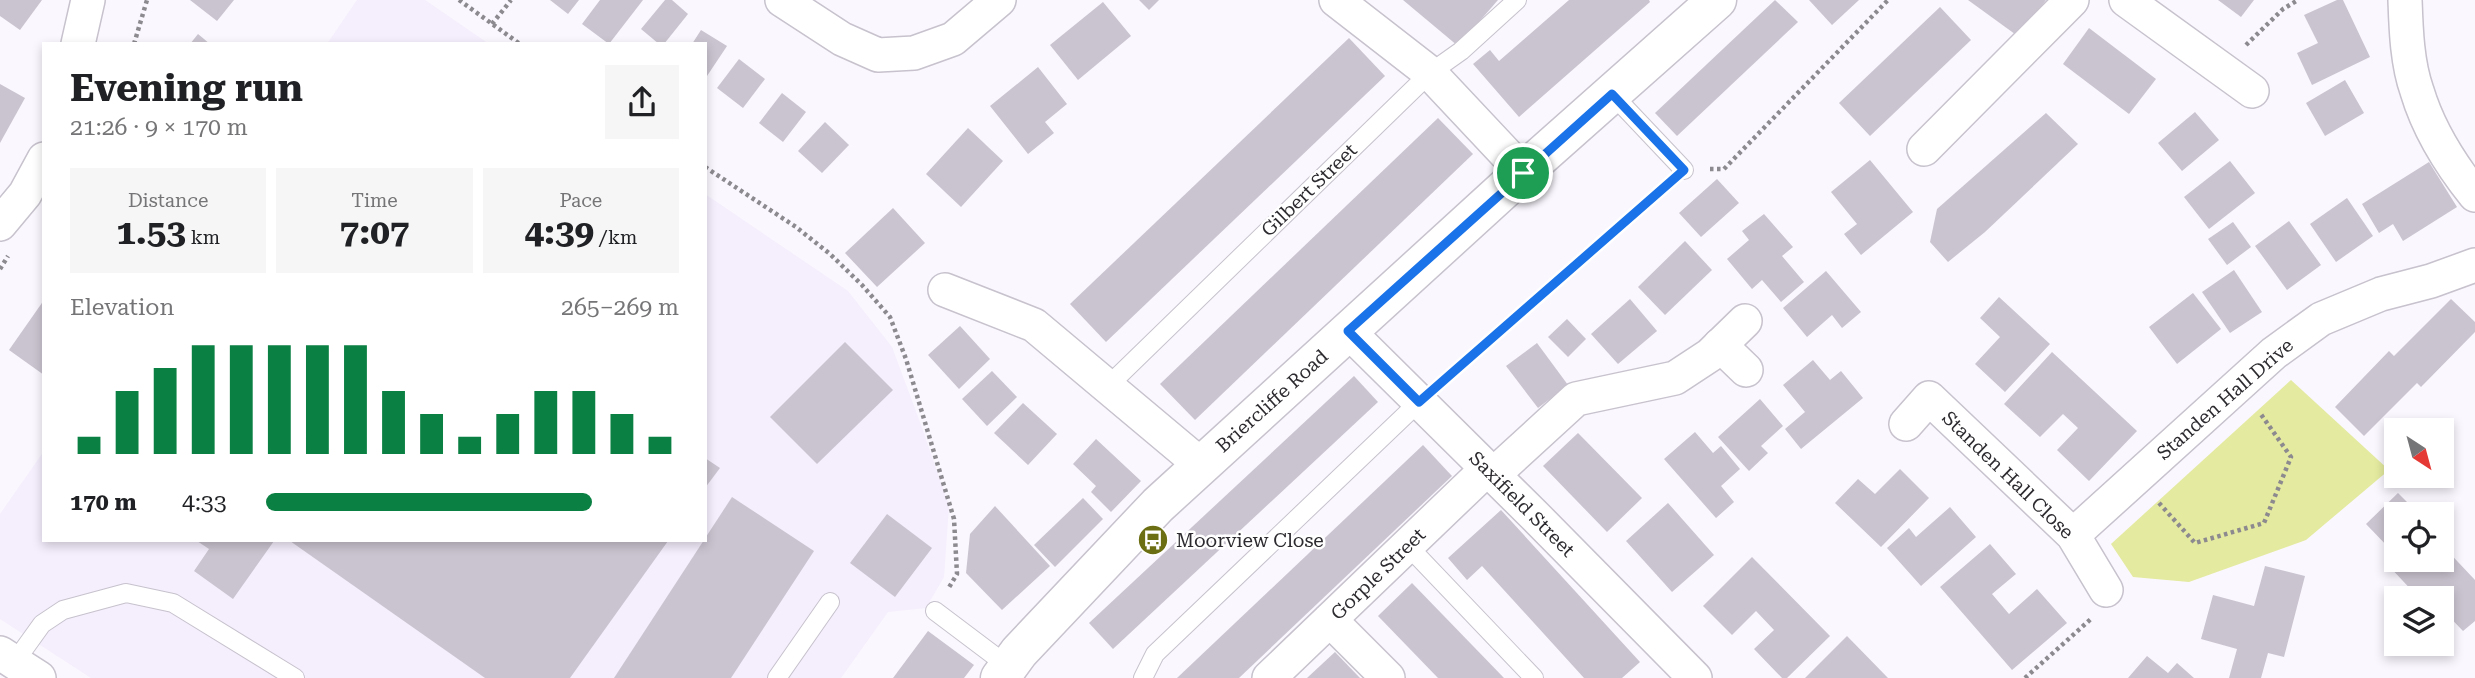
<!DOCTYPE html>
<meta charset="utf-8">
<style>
body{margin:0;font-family:"Roboto Serif",serif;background:#f6f6f6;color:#202124;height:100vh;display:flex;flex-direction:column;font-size:26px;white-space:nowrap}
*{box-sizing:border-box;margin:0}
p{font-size:23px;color:#757577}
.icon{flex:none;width:38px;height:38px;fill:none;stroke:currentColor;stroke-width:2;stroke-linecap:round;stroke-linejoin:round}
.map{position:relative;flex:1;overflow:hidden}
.side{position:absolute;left:42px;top:42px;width:665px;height:500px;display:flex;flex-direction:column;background:#fff;border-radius:0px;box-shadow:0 4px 10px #0003}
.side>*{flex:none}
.needle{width:46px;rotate:144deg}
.controls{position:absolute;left:2384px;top:418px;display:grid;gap:14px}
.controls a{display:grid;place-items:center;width:70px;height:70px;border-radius:0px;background:#fff;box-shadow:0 4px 10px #0003;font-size:35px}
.pin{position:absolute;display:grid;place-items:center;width:60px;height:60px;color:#fff;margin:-30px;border:4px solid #fff;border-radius:50%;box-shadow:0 2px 7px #0007}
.round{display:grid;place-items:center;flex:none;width:74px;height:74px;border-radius:0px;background:#f6f6f6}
.overview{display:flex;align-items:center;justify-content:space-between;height:119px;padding:0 28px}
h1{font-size:38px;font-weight:700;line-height:52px}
.metrics{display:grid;grid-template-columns:repeat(3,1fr);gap:10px;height:119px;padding:7px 28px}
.metrics div{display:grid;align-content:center;border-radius:0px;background:#f6f6f6;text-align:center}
.metrics b{font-size:35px;font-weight:700}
.metrics small{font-size:19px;font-weight:400}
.metrics p{font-size:19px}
.chart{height:196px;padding:14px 28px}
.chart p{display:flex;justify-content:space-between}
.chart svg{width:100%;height:126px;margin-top:7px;stroke:#0b8043;stroke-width:6}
ul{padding:0 28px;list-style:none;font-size:23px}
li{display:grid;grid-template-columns:112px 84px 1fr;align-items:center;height:52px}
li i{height:18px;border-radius:9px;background:#0b8043}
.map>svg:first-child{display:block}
</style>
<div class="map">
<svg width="2475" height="678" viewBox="0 0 2475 678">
<rect width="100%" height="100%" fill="#faf7fe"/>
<g fill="#f5eefd">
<path d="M357,0H425L489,44H327Z"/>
<path d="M705,194L848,291L892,347L921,425L949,506L944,577L926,608L888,612L841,678H91L0,619V514L44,451V541H705Z"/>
</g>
<path fill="#e4ea9f" d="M2291,380L2389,470L2306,540L2189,582L2133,577L2111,544Z"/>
<g fill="#cac4d0">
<path d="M0,0H42L20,30L0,16Z"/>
<path d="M190,0H234L217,21Z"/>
<path d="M550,0H579L568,14Z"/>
<path d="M600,0H643L609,44L582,24Z"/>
<path d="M665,0H672L688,14L664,44H659L641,29Z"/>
<path d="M1139,0H1159L1149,10Z"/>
<path d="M1403,0H1498L1458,46Z"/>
<path d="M1569,0H1649L1650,2L1519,117L1473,64L1490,50L1499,61Z"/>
<path d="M1775,0L1798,22L1677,136L1655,113Z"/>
<path d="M1809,0H1859L1832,25Z"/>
<path d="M1968,0H2046L2019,37Z"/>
<path d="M2218,0H2254L2241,17Z"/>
<path d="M2337,0H2343L2370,57L2312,85L2297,53L2318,43L2304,15Z"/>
<path d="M1103,2L1131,36L1078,80L1050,45Z"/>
<path d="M1940,7L1971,40L1870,136L1839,103Z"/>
<path d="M2089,28L2156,79L2129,114L2063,64Z"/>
<path d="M701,30L727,46L705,79V44H692Z"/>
<path d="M198,34L210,44H190Z"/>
<path d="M1349,38L1385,76L1106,342L1070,304Z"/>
<path d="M739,59L765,79L743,108L717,88Z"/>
<path d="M1038,67L1067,104L1045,122L1054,133L1028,154L990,106Z"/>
<path d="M2345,80L2364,113L2325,136L2306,103Z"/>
<path d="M0,84L25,98L0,143Z"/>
<path d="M782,93L806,112L783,142L759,123Z"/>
<path d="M2195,112L2219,140L2182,171L2158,143Z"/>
<path d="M2046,113L2078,144L1985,232L1948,262L1930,242L1937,209Z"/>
<path d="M1438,118L1473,154L1195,420L1160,384Z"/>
<path d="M825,122L849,145L822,173L798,151Z"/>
<path d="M968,128L1003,161L961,207L926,174Z"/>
<path d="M1870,160L1913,212L1861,255L1844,234L1857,224L1831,192Z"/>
<path d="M2230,161L2255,193L2209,229L2184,197Z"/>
<path d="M2429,162L2457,207L2403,241L2393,224L2379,233L2362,204Z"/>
<path d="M1717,179L1739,203L1701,237L1679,213Z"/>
<path d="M2347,198L2373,236L2336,262L2310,224Z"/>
<path d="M893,208L925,243L877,287L845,253Z"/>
<path d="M1764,214L1793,247L1782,256L1804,282L1781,302L1762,280L1752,289L1727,259L1749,240L1742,231Z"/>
<path d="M2289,221L2321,265L2287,290L2255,246Z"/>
<path d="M2233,222L2251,247L2227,265L2208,239Z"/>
<path d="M1685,241L1712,270L1665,315L1638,287Z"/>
<path d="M2234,270L2262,312L2230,333L2202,292Z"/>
<path d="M1826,271L1861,312L1842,328L1832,315L1807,337L1783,308Z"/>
<path d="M2193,293L2221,329L2177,364L2149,327Z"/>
<path d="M1999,297L2050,344L2005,392L1975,364L2000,337L1980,318Z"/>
<path d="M1630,299L1657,331L1618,364L1591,334Z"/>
<path d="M2451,299L2475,322V332L2421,387L2417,383L2364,436L2335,407L2389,351L2394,356Z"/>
<path d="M44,300V375L9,350Z"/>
<path d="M1567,319L1586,339L1568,357L1548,337Z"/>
<path d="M960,326L990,359L959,389L928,355Z"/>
<path d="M845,342L893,390L817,464L770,417Z"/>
<path d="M1537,343L1568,385L1538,408L1506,366Z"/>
<path d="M2052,352L2137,431L2089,481L2057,450L2078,428L2063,414L2040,437L2004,404Z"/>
<path d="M1813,360L1830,380L1841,371L1863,398L1801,449L1785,429L1805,412L1783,385Z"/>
<path d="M992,371L1017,397L987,426L962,399Z"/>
<path d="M1354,376L1378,402L1113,649L1089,623Z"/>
<path d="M1760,399L1783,426L1761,446L1768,453L1749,471L1718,437Z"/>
<path d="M1023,403L1057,434L1028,465L994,433Z"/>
<path d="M1695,432L1713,453L1721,446L1740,469L1721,486L1734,502L1716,518L1664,459Z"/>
<path d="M1578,433L1642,498L1607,532L1543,466Z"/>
<path d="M1096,439L1141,481L1111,512L1091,492L1096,486L1073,464Z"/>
<path d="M1423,445L1452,476L1239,678H1177Z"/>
<path d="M705,458L720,468L705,488Z"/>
<path d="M1900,469L1929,498L1881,547L1835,503L1858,479L1875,494Z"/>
<path d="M2398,493L2419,514H2396V546L2391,550L2366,524Z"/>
<path d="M732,497L814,551L731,678H614Z"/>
<path d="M1083,498L1103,519L1055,567L1034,545Z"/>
<path d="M1668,503L1714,555L1672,592L1626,541Z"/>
<path d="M995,506L1050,566L1002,610L966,573L970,534Z"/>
<path d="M1950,507L1976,537L1921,586L1887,548L1909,528L1916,537Z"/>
<path d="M1501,510L1640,662L1622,678H1584L1482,566L1467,580L1448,558Z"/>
<path d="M887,514L932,548L895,597L850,563Z"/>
<path d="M197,541H274L233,599L194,571L209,549Z"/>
<path d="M290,541H668L570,678H485Z"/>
<path d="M1990,544L2016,574L1992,594L2009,614L2037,589L2067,623L2012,670L1940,587Z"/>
<path d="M2441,544L2475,580V621L2463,631L2441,608V598H2432L2426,593L2419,598L2386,563L2396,554V560H2441Z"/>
<path d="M1752,557L1830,636L1787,678H1782L1754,649L1774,630L1756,611L1732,635L1703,606Z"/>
<path d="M2265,566L2305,576L2284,657L2268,653L2261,678H2229L2237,649L2201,639L2213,595L2254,606Z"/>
<path d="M1412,583L1504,678H1438L1378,616Z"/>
<path d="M928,631L974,665L964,678H893Z"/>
<path d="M1847,636L1888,678H1805Z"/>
<path d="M1335,652L1360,678H1307Z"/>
<path d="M2147,656L2168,673L2177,663L2194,678H2128Z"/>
</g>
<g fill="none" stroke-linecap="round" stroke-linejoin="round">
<g stroke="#c7c2cd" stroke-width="20">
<g id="lane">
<path d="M1612,94L1684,170"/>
<path d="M1107,387L1430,73L1461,51L1517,0"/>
<path d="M1408,546L1534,678"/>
<path d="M935,611L1008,666"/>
<path d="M14,663L42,624L63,610L126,593L173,603L295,678"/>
<path d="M777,678L830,602"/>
<path d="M1143,678L1155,654L1419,402"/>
</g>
</g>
<g stroke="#c7c2cd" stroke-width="36">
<g id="street">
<path d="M782,0L842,39L878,55L914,53L953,39L999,0"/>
<path d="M1336,0L1430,73L1523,172"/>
<path d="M2126,0L2252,91"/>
<path d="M2405,0C2406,29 2407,63 2417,91C2428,128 2451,165 2475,195"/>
<path d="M78,44L88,0"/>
<path d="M1924,149L2072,0"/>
<path d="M0,224L25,194L44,159"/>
<path d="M945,290L1034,325L1201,465"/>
<path d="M1348,331L1536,517L1695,678"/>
<path d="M1720,345L1746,370"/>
<path d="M1906,424L1929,398L2073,535L2106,590"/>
<path d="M1493,475L1576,399L1675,378L1710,355L1745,321"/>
<path d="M2073,535L2274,353L2321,319L2381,294L2431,281L2475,265"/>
<path d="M1330,620L1388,678"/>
<path d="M0,653L39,678"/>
<path d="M1269,678L1487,469"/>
</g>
</g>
<g stroke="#c7c2cd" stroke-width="41">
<path id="secondary" d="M1000,678L1019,652L1158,505L1523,172L1717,0"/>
</g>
<g stroke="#8c898f" stroke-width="4.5" stroke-dasharray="3.5 3.5" stroke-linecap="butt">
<path d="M459,0L520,44"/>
<path d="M492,24L511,0"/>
<path d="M134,44L147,0"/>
<path d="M2246,45L2283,9L2298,0"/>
<path d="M705,167L796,227L830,254L862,285L890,317L906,359L954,519L957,574L948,589"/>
<path d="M1710,169H1724L1888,0"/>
<path d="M0,269L8,256"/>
<path d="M1443,380L1666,185"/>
<path d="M2159,503L2195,543L2264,523L2291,457L2260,413"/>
<path d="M2025,678L2092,618"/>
</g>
<use href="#lane" stroke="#fff" stroke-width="18"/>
<use href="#street" stroke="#fff" stroke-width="33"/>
<use href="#secondary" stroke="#fff" stroke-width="38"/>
</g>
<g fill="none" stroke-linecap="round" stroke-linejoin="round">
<g stroke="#fff" stroke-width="14">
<path id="route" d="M1612,94L1684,170L1419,402L1348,331Z"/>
</g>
<use href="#route" stroke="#1a73e8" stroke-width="9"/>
</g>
<defs>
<g id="bus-disc" transform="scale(1.575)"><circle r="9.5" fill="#6b6e12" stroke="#fff"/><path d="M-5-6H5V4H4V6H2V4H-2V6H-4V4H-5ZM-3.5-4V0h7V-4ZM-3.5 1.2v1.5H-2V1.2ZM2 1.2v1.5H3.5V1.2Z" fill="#fff"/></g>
</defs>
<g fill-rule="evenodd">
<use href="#bus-disc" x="1153" y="540"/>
</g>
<g text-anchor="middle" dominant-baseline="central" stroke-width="5" stroke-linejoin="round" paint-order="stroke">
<g font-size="19" fill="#2d2b2f" stroke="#fff">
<text transform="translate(1309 190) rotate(-44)">Gilbert Street</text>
<text transform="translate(2225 399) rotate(-41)">Standen Hall Drive</text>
<text transform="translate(1272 401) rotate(-42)">Briercliffe Road</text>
<text transform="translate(2008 475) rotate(44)">Standen Hall Close</text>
<text transform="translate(1522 504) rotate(45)">Saxifield Street</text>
<text transform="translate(1378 574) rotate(-44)">Gorple Street</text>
</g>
<g font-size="19" fill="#2d2b2f" stroke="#fff" text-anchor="start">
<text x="1176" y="540">Moorview Close</text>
</g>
</g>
</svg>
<div class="controls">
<a><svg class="needle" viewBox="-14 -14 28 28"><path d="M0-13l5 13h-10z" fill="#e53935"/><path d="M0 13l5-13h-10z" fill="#757577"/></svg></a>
<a><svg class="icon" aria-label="locate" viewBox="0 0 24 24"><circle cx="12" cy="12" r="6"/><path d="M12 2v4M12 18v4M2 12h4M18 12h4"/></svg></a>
<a><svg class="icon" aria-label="layers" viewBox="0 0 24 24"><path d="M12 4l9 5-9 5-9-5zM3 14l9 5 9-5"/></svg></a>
</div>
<div class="pin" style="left:1523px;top:173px;background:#1e9e55"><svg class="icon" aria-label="arrive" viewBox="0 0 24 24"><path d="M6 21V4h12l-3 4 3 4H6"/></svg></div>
<section class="side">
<div class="overview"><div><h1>Evening run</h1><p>21:26 · 9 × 170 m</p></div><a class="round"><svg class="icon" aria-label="share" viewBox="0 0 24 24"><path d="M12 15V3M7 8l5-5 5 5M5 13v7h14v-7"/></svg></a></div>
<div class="metrics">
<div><p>Distance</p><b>1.53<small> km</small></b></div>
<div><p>Time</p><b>7:07</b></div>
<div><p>Pace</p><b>4:39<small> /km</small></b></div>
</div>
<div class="chart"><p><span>Elevation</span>265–269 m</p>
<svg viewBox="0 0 160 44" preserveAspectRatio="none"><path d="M5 44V38M15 44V22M25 44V14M35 44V6M45 44V6M55 44V6M65 44V6M75 44V6M85 44V22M95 44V30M105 44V38M115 44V30M125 44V22M135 44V22M145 44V30M155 44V38"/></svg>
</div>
<ul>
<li><b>170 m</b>4:33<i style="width:79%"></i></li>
</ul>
</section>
</div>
